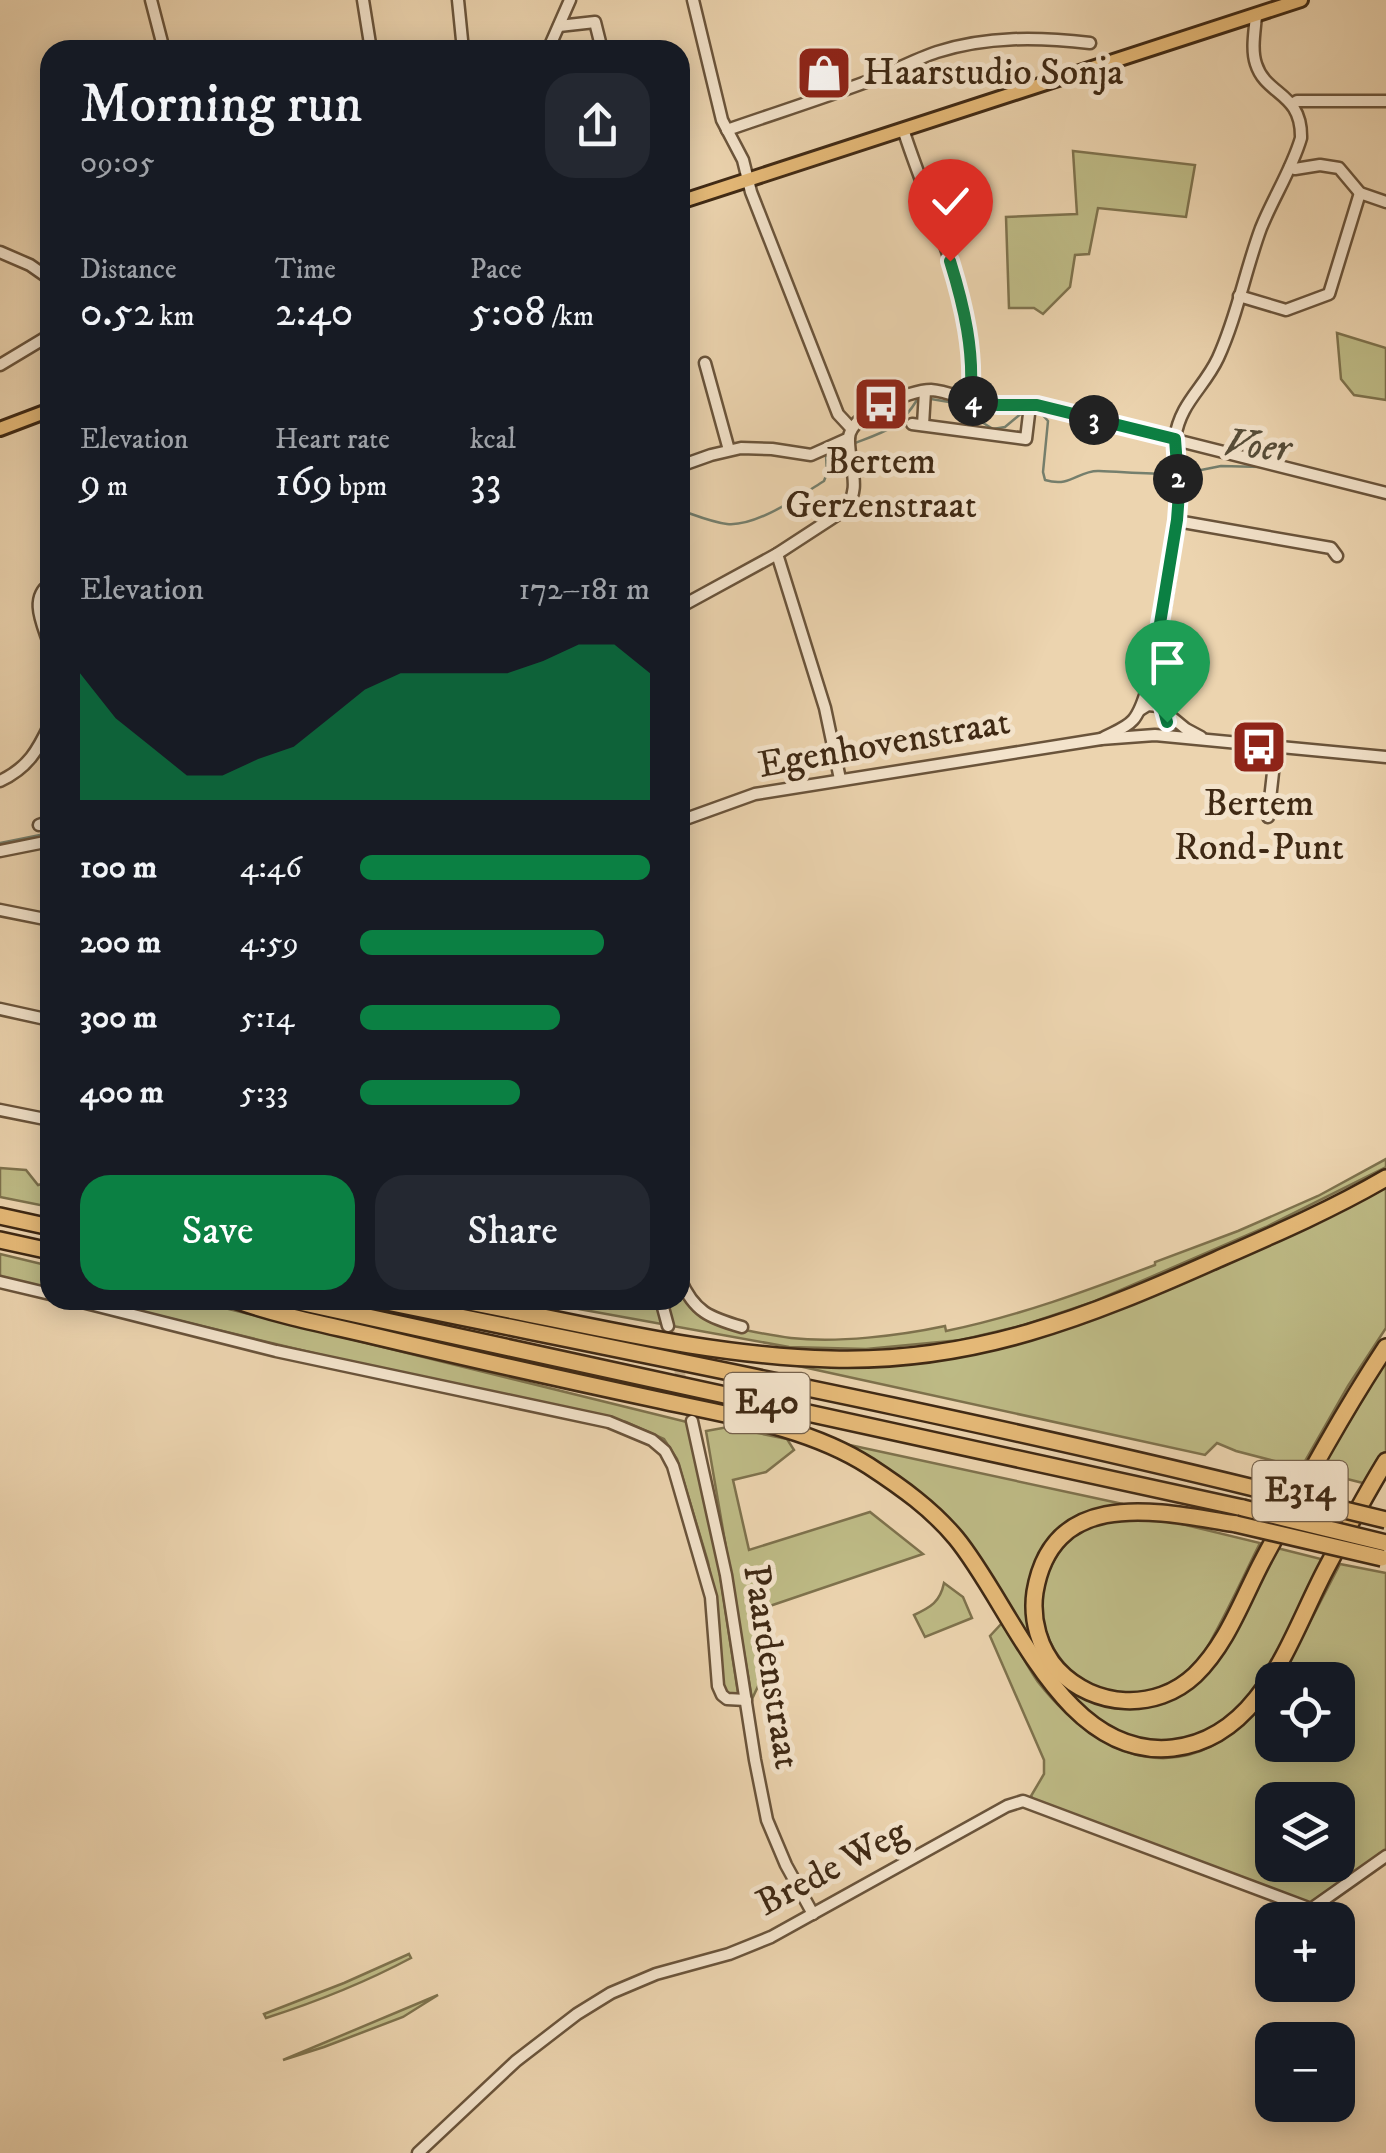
<!DOCTYPE html>
<meta charset="utf-8">
<style>
body{margin:0;font-family:"IM FELL DW Pica",serif;background:#242831;color:#f1f3f6;height:100vh;display:flex;flex-direction:column;font-size:38px;white-space:nowrap}
*{box-sizing:border-box;margin:0}
p{font-size:32px;color:#9ea1a6}
.icon{flex:none;width:55px;height:55px;fill:none;stroke:currentColor;stroke-width:2;stroke-linecap:round;stroke-linejoin:round}
.map{position:relative;flex:1;overflow:hidden}
.drawer{position:absolute;left:40px;top:40px;width:650px;height:1270px;display:flex;flex-direction:column;background:#171b24;border-radius:30px;box-shadow:0 5px 25px #0003}
.drawer>*{flex:none}
.controls{position:absolute;left:1255px;top:1662px;display:grid;gap:20px}
.controls a{display:grid;place-items:center;width:100px;height:100px;border-radius:20px;background:#171b24;box-shadow:0 5px 25px #0003;font-size:50px}
.pin{position:absolute;display:grid;place-items:center;width:85px;height:85px;color:#fff;margin:-102px -42px;border-radius:50% 50% 50% 0;rotate:-45deg;box-shadow:0 0 10px #0007}
.pin .icon{rotate:45deg}
.km{position:absolute;width:50px;height:50px;margin:-25px;border-radius:50%;background:#222;color:#fff;font-size:28px;line-height:50px;text-align:center}
.round{display:grid;place-items:center;flex:none;width:105px;height:105px;border-radius:30px;background:#242831}
.head{display:flex;align-items:center;justify-content:space-between;height:170px;padding:0 40px}
h1{font-size:55px;font-weight:600;line-height:75px}
.stats{display:grid;grid-template-columns:repeat(3,1fr);gap:15px;height:170px;padding:10px 40px}
.stats div{display:grid;align-content:center}
.stats b{font-size:42px;font-weight:600}
.stats small{font-size:28px;font-weight:400}
.stats p{font-size:28px}
.chart{height:280px;padding:20px 40px}
.chart p{display:flex;justify-content:space-between}
.chart svg{width:100%;height:180px;margin-top:10px;fill:#0b8043;opacity:.7}
.action{display:flex;gap:20px;margin-top:auto;padding:20px 40px}
.action a{flex:1;height:115px;border-radius:30px;background:#0b8043;color:#fff;font-size:40px;font-weight:600;line-height:115px;text-align:center}
.action a+a{background:#242831;color:#f1f3f6}
ul{padding:0 40px;list-style:none;font-size:32px}
li{display:grid;grid-template-columns:160px 120px 1fr;align-items:center;height:75px}
li i{height:25px;border-radius:12px;background:#0b8043}
.map>svg:first-child{display:block}
</style>
<div class="map">
<svg width="1386" height="2153" viewBox="0 0 1386 2153">
<rect width="100%" height="100%" fill="#ecd4af"/>
<filter id="stains"><feTurbulence type="fractalNoise" baseFrequency=".002" numOctaves="4"/><feColorMatrix values="0 0 0 0 .2 0 0 0 0 .09 0 0 0 0 .02 0 0 0 .5 -.17"/></filter>
<radialGradient id="worn" r=".72"><stop offset=".6" stop-color="#630" stop-opacity="0"/><stop offset="1" stop-color="#630" stop-opacity=".3"/></radialGradient>
<g fill="#bebb86" stroke="#7e724d" stroke-width="2.5" fill-rule="evenodd">
<path d="M1073,151L1195,165L1186,217L1098,208L1089,254L1075,255L1070,287L1043,314L1034,308H1009L1006,217L1077,214Z"/>
<path d="M1337,333L1386,348V400L1354,395L1341,379Z"/>
<path d="M1386,1159V1167L1266,1227L1093,1302L1024,1325L961,1340L866,1349L789,1347L529,1300H680V1284C683,1294 692,1310 701,1316C712,1325 731,1328 745,1330C760,1333 775,1336 791,1338C838,1343 898,1336 945,1326L946,1331C1019,1316 1086,1291 1155,1265V1262L1238,1231L1318,1196Z"/>
<path d="M0,1168L26,1170L38,1185L50,1182V1207L0,1197Z"/>
<path d="M1386,1184V1328L1348,1386L1301,1468L1236,1451L1217,1443L1205,1455L780,1362L886,1365L930,1362L1021,1341Z"/>
<path d="M0,1254L50,1266V1290L0,1277Z"/>
<path d="M93,1300H192L687,1422L713,1529L738,1693L734,1696L729,1695L723,1690L719,1625L708,1562L677,1459L664,1439L626,1422L451,1386Z"/>
<path d="M1386,1360V1452L1367,1484L1319,1472Z"/>
<path d="M728,1427L787,1439L794,1450L766,1472L733,1480L749,1550L870,1512L923,1554L758,1610L755,1616L760,1682L752,1699L706,1431Z"/>
<path d="M845,1444L1123,1504L1087,1514L1037,1563L1039,1655L994,1582L884,1468Z"/>
<path d="M1135,1516L1165,1520L1260,1543C1245,1573 1231,1604 1215,1633C1210,1642 1206,1652 1199,1659C1187,1672 1172,1684 1155,1690C1091,1711 1029,1649 1044,1585C1050,1563 1063,1542 1083,1530C1097,1521 1119,1520 1135,1516Z"/>
<path d="M1277,1548L1325,1560L1257,1690L1237,1713L1210,1732L1159,1744L1130,1738L1113,1731L1071,1699L1054,1672L1087,1697L1179,1693Z"/>
<path d="M1340,1564L1386,1573V1852L1307,1905L1034,1801L1031,1796L1044,1774V1760L990,1636L1003,1622C1015,1641 1025,1664 1038,1682C1109,1772 1199,1791 1272,1691V1745H1338V1680H1280ZM1272,1800H1338V1865H1272Z"/>
<path d="M944,1583L963,1597L972,1618L925,1637L914,1615C931,1607 940,1602 944,1583Z"/>
<path d="M409,1954L411,1958C364,1983 316,2002 266,2018L264,2014L344,1983Z"/>
<path d="M438,1995L403,2017L324,2047L283,2060Z"/>
</g>
<g fill="none" stroke-linecap="round" stroke-linejoin="round">
<g stroke="#757f6d" stroke-width="2.5">
<path d="M931,399L949,402L993,429L1005,427L1023,412"/>
<path d="M1031,412L1041,413L1048,421L1043,472L1045,480C1072,488 1078,470 1099,471C1124,472 1148,474 1173,474"/>
<path d="M855,443C884,432 900,428 917,400L923,399"/>
<path d="M1279,471L1386,499"/>
<path d="M1181,474L1221,466L1262,467"/>
<path d="M680,510C695,515 711,522 727,524C756,527 800,496 824,481L827,473L826,455L843,450"/>
<path d="M0,843L50,833"/>
</g>
<path stroke="#c9b290" stroke-width="10" stroke-dasharray="10 5" stroke-linecap="butt" d="M668,1326L692,1421"/>
<g stroke="#6a543b" stroke-width="15">
<g id="minor">
<path d="M151,0L164,50"/>
<path d="M363,0L371,50"/>
<path d="M458,0L463,50"/>
<path d="M693,0L722,120L743,160L751,192L838,414L851,428"/>
<path d="M559,26L595,22L602,50"/>
<path d="M548,50L570,0"/>
<path d="M1292,104L1297,101H1386"/>
<path d="M903,129C931,217 980,305 970,400"/>
<path d="M727,130C773,114 820,99 866,82C890,73 913,60 937,52C987,36 1039,37 1090,43"/>
<path d="M1290,167L1295,169L1320,165L1339,168L1360,193L1386,202"/>
<path d="M0,252L30,265L50,279"/>
<path d="M1239,296L1286,310L1329,294L1360,193"/>
<path d="M705,363L729,450"/>
<path d="M0,365L50,335"/>
<path d="M912,424L1026,439L1029,414"/>
<path d="M923,425L925,391"/>
<path d="M680,466L711,455L741,448L772,449L811,455L849,438"/>
<path d="M1177,521L1331,548L1337,556"/>
<path d="M777,554L825,708L840,779"/>
<path d="M50,584C28,599 44,626 50,647"/>
<path d="M680,607L777,554L843,511C864,489 848,465 849,438C850,414 910,390 931,390C949,391 965,401 983,403C1001,406 1019,404 1037,405L1386,493"/>
<path d="M1154,671L1162,709"/>
<path d="M1140,710L1148,705L1158,706L1186,729L1201,737"/>
<path d="M1101,739C1111,733 1125,729 1133,720C1155,696 1177,536 1179,498C1179,478 1173,458 1175,438C1180,403 1204,388 1218,358C1237,317 1245,271 1261,228C1273,198 1292,169 1301,138C1302,92 1266,96 1256,64C1251,49 1255,30 1256,15"/>
<path d="M0,781C28,768 38,750 50,724"/>
<path d="M1268,817L1276,746"/>
<path d="M680,821L755,794L1101,739L1155,735L1386,757"/>
<path d="M39,825L50,821"/>
<path d="M0,851L50,841"/>
<path d="M0,910L50,920"/>
<path d="M0,1009L50,1020"/>
<path d="M0,1110L50,1120"/>
<path d="M680,1279C694,1312 710,1318 742,1327"/>
<path d="M0,1282L50,1294"/>
<path d="M74,1300L276,1351L609,1422L652,1440L665,1451L673,1466L711,1597L718,1686L722,1695L727,1699L746,1700"/>
<path d="M661,1300L668,1326"/>
<path d="M692,1421L726,1575L755,1760L767,1820L786,1865L813,1914"/>
<path d="M418,2153L516,2061L577,2014L611,1993L656,1974L729,1954L771,1937L1007,1806L1023,1801L1311,1909L1386,1856"/>
</g>
</g>
<g stroke="#3f2914" stroke-width="18">
<g id="major">
<path d="M680,202L1301,0"/>
<path d="M0,429L50,410"/>
</g>
</g>
<g stroke="#3f2914" stroke-width="20">
<g id="highway">
<path d="M0,1216L50,1227"/>
<path d="M0,1240L50,1251"/>
<path d="M235,1300C280,1316 328,1325 374,1336C467,1358 561,1379 654,1399C726,1415 807,1426 869,1466C901,1487 932,1509 956,1538C1013,1607 1062,1760 1173,1748C1263,1738 1291,1634 1327,1567C1346,1531 1365,1495 1386,1461"/>
<path d="M290,1300L1243,1508"/>
<path d="M377,1300C670,1360 963,1417 1254,1488"/>
<path d="M458,1300C581,1323 705,1356 831,1359C974,1363 1088,1317 1216,1260C1273,1235 1331,1210 1386,1178"/>
<path d="M1236,1524C1161,1512 1053,1485 1035,1592C1031,1619 1039,1649 1058,1670C1094,1708 1156,1712 1195,1675C1228,1643 1243,1597 1264,1558C1303,1486 1341,1415 1386,1347"/>
</g>
</g>
<use href="#minor" stroke="#f3e3cb" stroke-width="10"/>
<use href="#major" stroke="#e6ba78" stroke-width="12"/>
<use href="#highway" stroke="#e6ba78" stroke-width="15"/>
<g stroke="#3f2914" stroke-width="20" stroke-linecap="butt">
<g id="highway-bridge">
<path d="M1254,1488L1386,1520"/>
<path d="M1243,1508L1386,1543"/>
<path d="M1236,1524L1382,1558"/>
</g>
</g>
<use href="#highway-bridge" stroke="#e6ba78" stroke-width="15"/>
</g>
<g fill="none" stroke-linecap="round" stroke-linejoin="round">
<g stroke="#fff" stroke-width="20">
<path id="route" d="M950,261C964,306 975,353 970,400L998,405H1037L1175,439L1179,493L1177,520L1154,660L1156,681L1167,722"/>
</g>
<use href="#route" stroke="#0b8043" stroke-width="12"/>
</g>
<defs>
<g id="shop-square" transform="scale(2.875)"><rect x="-9" y="-9" width="18" height="18" rx="4" fill="#8f2418" stroke="#f3e3cb"/><path d="M-5-2.5h2.3a2.7 3.5 0 0 1 5.4 0H5L5.5 6h-11ZM-1.5-2.5h3a1.5 2.3 0 0 0-3 0Z" fill="#fff"/></g>
<g id="bus-square" transform="scale(2.875)"><rect x="-9" y="-9" width="18" height="18" rx="4" fill="#8f2418" stroke="#f3e3cb"/><path d="M-5-6H5V4H4V6H2V4H-2V6H-4V4H-5ZM-3.5-4V0h7V-4ZM-3.5 1.2v1.5H-2V1.2ZM2 1.2v1.5H3.5V1.2Z" fill="#fff"/></g>
</defs>
<g fill-rule="evenodd">
<use href="#shop-square" x="824" y="73"/>
<use href="#bus-square" x="881" y="404"/>
<use href="#bus-square" x="1259" y="747"/>
</g>
<g text-anchor="middle" dominant-baseline="central" stroke-width="10" stroke-linejoin="round" paint-order="stroke">
<g fill="#f3e3cb" stroke="#75614b" stroke-width="2.5">
<rect x="724.5" y="1373" width="85" height="60" rx="8"/>
<rect x="1252.5" y="1461" width="95" height="60" rx="8"/>
</g>
<g font-size="35" font-weight="bold" fill="#3f2914">
<text x="767" y="1403">E40</text>
<text x="1300" y="1491">E314</text>
</g>
<g font-size="38" fill="#3f2914" stroke="#f3e3cb">
<text x="863" y="73" text-anchor="start">Haarstudio Sonja</text>
<text x="881" y="462">Bertem<tspan x="881" dy="44">Gerzenstraat</tspan></text>
<text x="1259" y="804">Bertem<tspan x="1259" dy="44">Rond-Punt</tspan></text>
</g>
<g font-size="38" fill="#3f2914" stroke="#f3e3cb">
<text transform="translate(884 744) rotate(-10)">Egenhovenstraat</text>
<text transform="translate(771 1667) rotate(81)">Paardenstraat</text>
<text transform="translate(832 1868) rotate(-28)">Brede Weg</text>
</g>
<g font-size="40" font-style="italic" fill="#564d39" stroke="#f3e3cb">
<text transform="translate(1257 447) rotate(5)">Voer</text>
</g>
</g>
<rect width="100%" height="100%" filter="url(#stains)"/>
<rect width="100%" height="100%" fill="url(#worn)"/>
</svg>
<div class="controls">
<a><svg class="icon" aria-label="locate" viewBox="0 0 24 24"><circle cx="12" cy="12" r="6"/><path d="M12 2v4M12 18v4M2 12h4M18 12h4"/></svg></a>
<a><svg class="icon" aria-label="layers" viewBox="0 0 24 24"><path d="M12 4l9 5-9 5-9-5zM3 14l9 5 9-5"/></svg></a>
<a>+</a>
<a>−</a>
</div>
<div class="pin" style="left:1167px;top:722px;background:#1e9e55"><svg class="icon" aria-label="arrive" viewBox="0 0 24 24"><path d="M6 21V4h12l-3 4 3 4H6"/></svg></div>
<div class="pin" style="left:950px;top:261px;background:#d93025"><svg class="icon" aria-label="check" viewBox="0 0 24 24"><path d="M5 12l5 5 9-10"/></svg></div>
<b class="km" style="left:1178px;top:479px">2</b>
<b class="km" style="left:1094px;top:420px">3</b>
<b class="km" style="left:973px;top:401px">4</b>
<section class="drawer">
<div class="head"><div><h1>Morning run</h1><p>09:05</p></div><a class="round"><svg class="icon" aria-label="share" viewBox="0 0 24 24"><path d="M12 15V3M7 8l5-5 5 5M5 13v7h14v-7"/></svg></a></div>
<div class="stats">
<div><p>Distance</p><b>0.52<small> km</small></b></div>
<div><p>Time</p><b>2:40</b></div>
<div><p>Pace</p><b>5:08<small> /km</small></b></div>
</div>
<div class="stats">
<div><p>Elevation</p><b>9<small> m</small></b></div>
<div><p>Heart rate</p><b>169<small> bpm</small></b></div>
<div><p>kcal</p><b>33</b></div>
</div>
<div class="chart"><p><span>Elevation</span>172–181 m</p>
<svg viewBox="0 0 160 44" preserveAspectRatio="none"><path d="M0 44V13L10 24L20 31L30 38L40 38L50 34L60 31L70 24L80 17L90 13L100 13L110 13L120 13L130 10L140 6L150 6L160 13V44z"/></svg>
</div>
<ul>
<li><b>100 m</b>4:46<i style="width:100%"></i></li>
<li><b>200 m</b>4:59<i style="width:84%"></i></li>
<li><b>300 m</b>5:14<i style="width:69%"></i></li>
<li><b>400 m</b>5:33<i style="width:55%"></i></li>
</ul>
<div class="action"><a>Save</a><a>Share</a></div>
</section>
</div>
